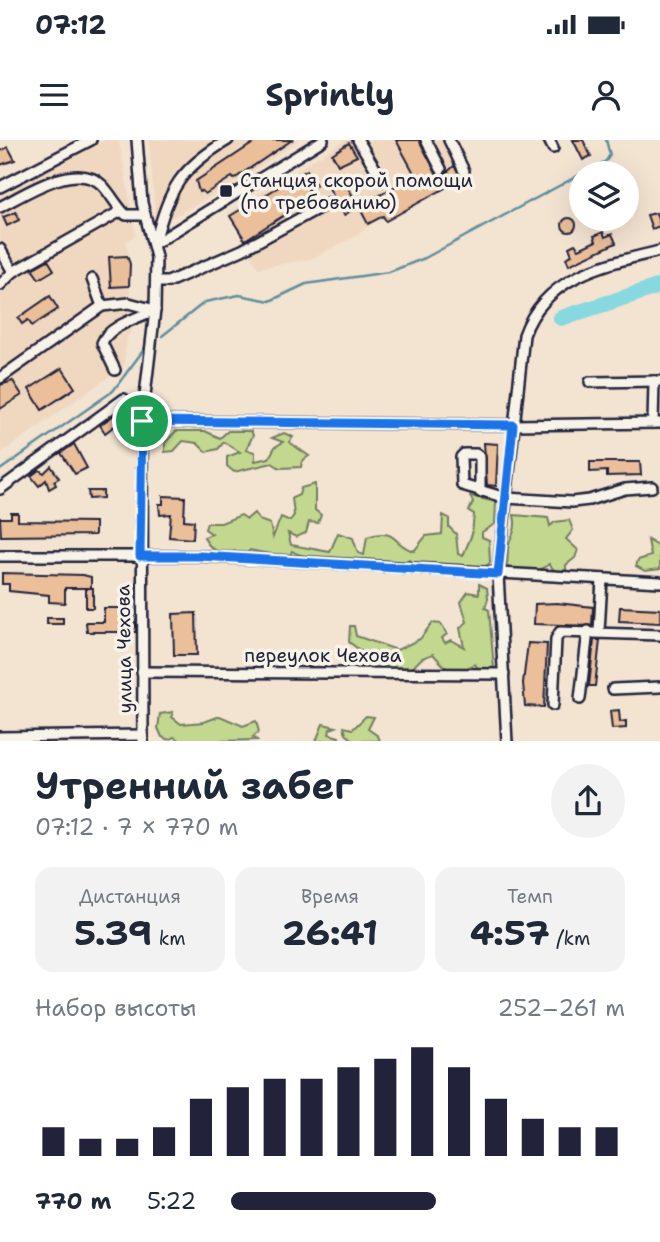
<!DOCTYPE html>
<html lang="ru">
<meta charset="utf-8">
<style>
body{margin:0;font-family:"Shantell Sans",sans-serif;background:#f2f2f3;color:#1f2937;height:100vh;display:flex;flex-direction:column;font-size:26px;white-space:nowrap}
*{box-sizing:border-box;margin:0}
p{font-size:23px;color:#747a83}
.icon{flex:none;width:38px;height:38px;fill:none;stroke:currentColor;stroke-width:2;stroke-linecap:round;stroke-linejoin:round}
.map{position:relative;height:601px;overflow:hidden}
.panel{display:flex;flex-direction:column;background:#fff;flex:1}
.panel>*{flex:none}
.buttons{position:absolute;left:569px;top:21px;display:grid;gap:14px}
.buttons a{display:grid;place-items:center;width:70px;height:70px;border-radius:50%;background:#fff;box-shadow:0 7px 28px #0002;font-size:35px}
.pin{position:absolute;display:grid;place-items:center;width:60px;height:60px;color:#fff;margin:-30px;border:4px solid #fff;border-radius:50%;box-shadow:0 2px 7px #0007}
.round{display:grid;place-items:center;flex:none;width:74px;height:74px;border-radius:37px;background:#f2f2f3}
.overview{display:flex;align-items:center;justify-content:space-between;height:119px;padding:0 35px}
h1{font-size:38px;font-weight:700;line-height:52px}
.figures{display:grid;grid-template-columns:repeat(3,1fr);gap:10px;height:119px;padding:7px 35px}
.figures div{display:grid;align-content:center;border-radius:18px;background:#f2f2f3;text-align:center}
.figures b{font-size:35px;font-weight:700}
.figures small{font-size:19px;font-weight:400}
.figures p{font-size:19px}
.chart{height:196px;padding:14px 35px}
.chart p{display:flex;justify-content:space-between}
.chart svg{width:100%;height:126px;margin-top:7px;stroke:#22223b;stroke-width:6}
ul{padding:0 35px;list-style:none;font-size:23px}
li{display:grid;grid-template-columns:112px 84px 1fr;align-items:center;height:52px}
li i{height:18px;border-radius:9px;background:#22223b}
.status{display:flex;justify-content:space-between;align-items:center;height:49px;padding:0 35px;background:#fff;direction:ltr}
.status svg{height:19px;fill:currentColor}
header{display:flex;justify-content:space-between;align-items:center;height:91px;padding:0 35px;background:#fff;font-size:32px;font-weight:700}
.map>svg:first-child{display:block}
</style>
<div class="status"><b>07:12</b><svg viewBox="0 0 49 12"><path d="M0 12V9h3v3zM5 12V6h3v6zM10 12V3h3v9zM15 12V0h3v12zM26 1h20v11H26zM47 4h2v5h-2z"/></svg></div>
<header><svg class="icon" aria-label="menu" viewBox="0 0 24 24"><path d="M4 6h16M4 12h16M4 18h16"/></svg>Sprintly<svg class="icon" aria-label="person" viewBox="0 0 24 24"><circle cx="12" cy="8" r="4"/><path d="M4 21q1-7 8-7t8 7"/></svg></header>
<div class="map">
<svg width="660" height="602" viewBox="0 0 660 602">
<rect width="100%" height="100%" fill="#f3e3d1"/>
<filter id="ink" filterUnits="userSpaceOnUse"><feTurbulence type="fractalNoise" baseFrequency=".0143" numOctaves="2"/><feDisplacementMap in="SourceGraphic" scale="14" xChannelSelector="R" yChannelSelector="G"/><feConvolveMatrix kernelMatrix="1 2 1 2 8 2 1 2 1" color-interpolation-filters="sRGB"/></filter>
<g filter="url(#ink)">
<g fill="#f0d8c0">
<path d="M106,0H119L136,95L126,101L130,124V194L127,196L124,226L0,314V57Z"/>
<path d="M149,0H299L235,43L173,77L155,75Z"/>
<path d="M345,0H444L464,38L386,81L383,76L354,97L311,119L258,128L228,73Z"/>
</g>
<g fill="#c2d88e" stroke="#727d64" stroke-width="2">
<path d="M176,291H205L220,298L228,291H251L253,295L246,310L255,312V321L269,318L275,307L283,302L272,298L284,293L293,297L289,302L309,316L302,321L301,327L280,328L272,323L234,332L227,326V317L240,312L224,302L218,309L206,312L197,303L183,301L174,311L165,312V303Z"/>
<path d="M315,344V370L321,375L318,383L309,382L306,393L296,397L288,393L291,405L330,412L338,393L353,398L358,413L364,415L367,397C398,387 392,405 414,411L426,396L442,394L443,375L449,378V387L456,394L458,414L463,416L472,394L474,374L469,371L473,362L470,356L496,362L495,384L482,392V397L489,400L490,423L483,428C460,419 431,434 409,420L404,424C380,423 307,422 292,411L288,418L250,410L246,414L234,411L231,414C218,413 209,409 204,397L212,394L205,389L207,383H221L241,375L247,379L254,373L259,380L270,384L273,397L281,377L290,381L294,375L292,358L299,355L301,348Z"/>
<path d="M514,375L548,378L550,386L555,382L569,380L573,390L566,399L578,410L575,418L566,425V433L554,430L549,424C539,434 518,434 506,427C509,420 507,416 508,409C510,394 518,393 514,375Z"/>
<path d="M648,400L660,407V429L645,431L636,426L638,420L651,416Z"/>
<path d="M479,444L487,448L488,459L485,468L489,470L494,529L479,530L475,524L463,530L447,529L433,514L422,518L410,530L385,529L349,502L350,486H354L356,496L397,510L420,499L432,483L441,484L447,494L442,498L445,503L451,500L464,507L460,488L467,482L461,462L468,452L479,454Z"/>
<path d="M173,572L172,577L181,584L204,582L220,576L243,586L256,581L259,592L253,597L257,600L183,602L174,597L169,600L162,597L158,588L160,574Z"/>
<path d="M366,576L374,577L368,589L378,596L380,601H354L346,594L344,587L353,589Z"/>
<path d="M323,584L336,587L330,589L329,594L339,597L338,601H316Z"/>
</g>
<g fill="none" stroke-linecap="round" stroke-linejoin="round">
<g stroke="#5f8f9d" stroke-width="2.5">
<path d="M583,33L606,21L610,15L606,0"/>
<path d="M162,196L205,162L239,155L270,161L306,144L389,132L425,118L581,34"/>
<path d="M0,330L113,251L145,208"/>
</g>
<path stroke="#87d8df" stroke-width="16" d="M561,178L660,146"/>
</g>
<g fill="#eabf9a" stroke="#22223b" stroke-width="2">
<path d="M258,0H292L234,39L232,37L205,54L202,51L199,52L196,41Z"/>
<path d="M396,0H419L437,34L444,35L454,26L463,38L386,81L383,76L368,84L359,67L415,35Z"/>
<path d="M573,0H583L591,16L583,20Z"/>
<path d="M349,3L357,16L338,25L332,14Z"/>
<path d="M8,7L15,20L0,25V11Z"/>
<path d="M307,30L316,45L308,50L313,57L245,100L230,76Z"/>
<path d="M339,33L359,66L344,75L325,41Z"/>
<path d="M16,72L19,80L7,86L3,77Z"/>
<path d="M656,73L660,86L652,89L647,75Z"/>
<circle cx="569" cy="85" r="7"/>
<path d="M603,92L605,97L612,94L616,103L569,125L566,118L572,115L569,107L575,104L579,109L596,101L594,96Z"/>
<path d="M127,116L130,124L129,146L111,147L109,117Z"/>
<path d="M48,120L54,130L39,139L32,129Z"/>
<path d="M50,156L58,169L32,186L28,180L22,184L18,178Z"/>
<path d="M62,228L75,248L42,270L29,249Z"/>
<path d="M13,241L22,255L0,269V245Z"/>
<path d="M124,268L129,275L105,293L100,285Z"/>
<path d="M484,303L498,304L496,346L487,345Z"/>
<path d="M74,304L87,328L75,334L61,313Z"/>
<path d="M590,322H640L641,335L607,336V331L590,332Z"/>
<path d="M51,326L59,338L54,341L56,345L49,349L46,340L39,346L31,336L39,330L44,333Z"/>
<path d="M88,351H103V358L89,359Z"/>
<path d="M163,356L185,357L184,380L194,381L193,399L169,397L171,374L160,375L159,364H163Z"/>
<path d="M11,373H18V381L95,382V395L1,396L0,378H11Z"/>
<path d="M2,433L83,435L91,437V448H65V463L49,462V455L9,451V444H2Z"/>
<rect x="86" y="448" width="7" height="20"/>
<path d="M557,463L593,467L592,486L534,484L535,464Z"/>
<path d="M620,467L660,469V483L619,481Z"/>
<path d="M104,468H133L136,492H87L86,482H104Z"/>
<path d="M196,473L197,515H174L173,474Z"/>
<rect x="47" y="478" width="16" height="6"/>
<path d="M594,500H600L595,546H589Z"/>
<path d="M528,503L547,504L544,567L525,566L523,543Z"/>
<path d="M619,570L620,582L626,581V588L612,589L610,571Z"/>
</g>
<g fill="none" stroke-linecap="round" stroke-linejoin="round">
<g stroke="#22223b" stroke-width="14">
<g id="minor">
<path d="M137,0L142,63L156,117L155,170L142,281L143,602"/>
<path d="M358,0L381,38"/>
<path d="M426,0L441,29"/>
<path d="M449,0L464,31"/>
<path d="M549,0L553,8"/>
<path d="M0,47L91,0"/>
<path d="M0,67C25,54 76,20 102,45C111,54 117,67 126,75H145"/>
<path d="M155,102C170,48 179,29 228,0"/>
<path d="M154,104L323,0"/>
<path d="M0,109L13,132L0,145"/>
<path d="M13,132L121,71"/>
<path d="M92,139L102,166"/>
<path d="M156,142H168L242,110L328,63"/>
<path d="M115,230L102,203C108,186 140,177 155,170"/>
<path d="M0,238L102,166L129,163L155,170"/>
<path d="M590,242L660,241"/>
<path d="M142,281L513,285L660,283"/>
<path d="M653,283L654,241"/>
<path d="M0,349L124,259"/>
<path d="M480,352V317L476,314H464L461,317L462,345L506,358L572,362L589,360L625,349L652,347"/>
<path d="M0,416H200L660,442"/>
<path d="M599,492L602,439"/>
<path d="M142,532L504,534"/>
<path d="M613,549L660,547"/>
<path d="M580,559L588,491"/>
<path d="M553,565L556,499L560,492L660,495"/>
<path d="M0,597L143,595"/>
<path d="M507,602L498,434L524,195C545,136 605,124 660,111"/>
</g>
</g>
<use href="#minor" stroke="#f7f3e8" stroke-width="9"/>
</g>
</g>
<g fill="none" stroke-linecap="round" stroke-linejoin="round" filter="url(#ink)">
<g stroke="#fff" stroke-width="14">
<path id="route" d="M142,281L513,285L498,434L200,416H140Z"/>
</g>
<use href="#route" stroke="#1a73e8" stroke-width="9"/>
</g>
<rect fill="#22223b" stroke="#f7f3e8" stroke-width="2.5" x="219" y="44" width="14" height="14" rx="3.5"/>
<g text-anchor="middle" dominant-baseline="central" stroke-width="7" stroke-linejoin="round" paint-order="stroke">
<g font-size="19" fill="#22223b" stroke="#f7f3e8" text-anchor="start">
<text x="240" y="40">Станция скорой помощи<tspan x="240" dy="22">(по требованию)</tspan></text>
</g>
<g font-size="19" fill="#22223b" stroke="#f7f3e8">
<text transform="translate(124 509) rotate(-91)">улица Чехова</text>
<text x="323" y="515">переулок Чехова</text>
</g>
</g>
</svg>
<div class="buttons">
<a><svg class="icon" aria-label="layers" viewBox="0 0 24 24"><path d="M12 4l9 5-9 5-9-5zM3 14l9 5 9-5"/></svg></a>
</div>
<div class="pin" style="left:142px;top:281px;background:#1e9e55"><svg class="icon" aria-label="arrive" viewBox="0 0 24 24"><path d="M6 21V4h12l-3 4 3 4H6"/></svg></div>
</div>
<section class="panel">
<div class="overview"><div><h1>Утренний забег</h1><p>07:12 · 7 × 770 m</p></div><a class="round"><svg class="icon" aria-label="share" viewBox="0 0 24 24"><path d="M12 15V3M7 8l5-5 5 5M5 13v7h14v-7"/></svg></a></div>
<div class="figures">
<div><p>Дистанция</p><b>5.39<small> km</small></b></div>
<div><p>Время</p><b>26:41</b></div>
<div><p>Темп</p><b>4:57<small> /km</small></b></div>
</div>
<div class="chart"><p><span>Набор высоты</span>252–261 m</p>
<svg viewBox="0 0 160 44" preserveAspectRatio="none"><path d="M5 44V34M15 44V38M25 44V38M35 44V34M45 44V24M55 44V20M65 44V17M75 44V17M85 44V13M95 44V10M105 44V6M115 44V13M125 44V24M135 44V31M145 44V34M155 44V34"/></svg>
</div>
<ul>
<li><b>770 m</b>5:22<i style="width:52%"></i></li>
</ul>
</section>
